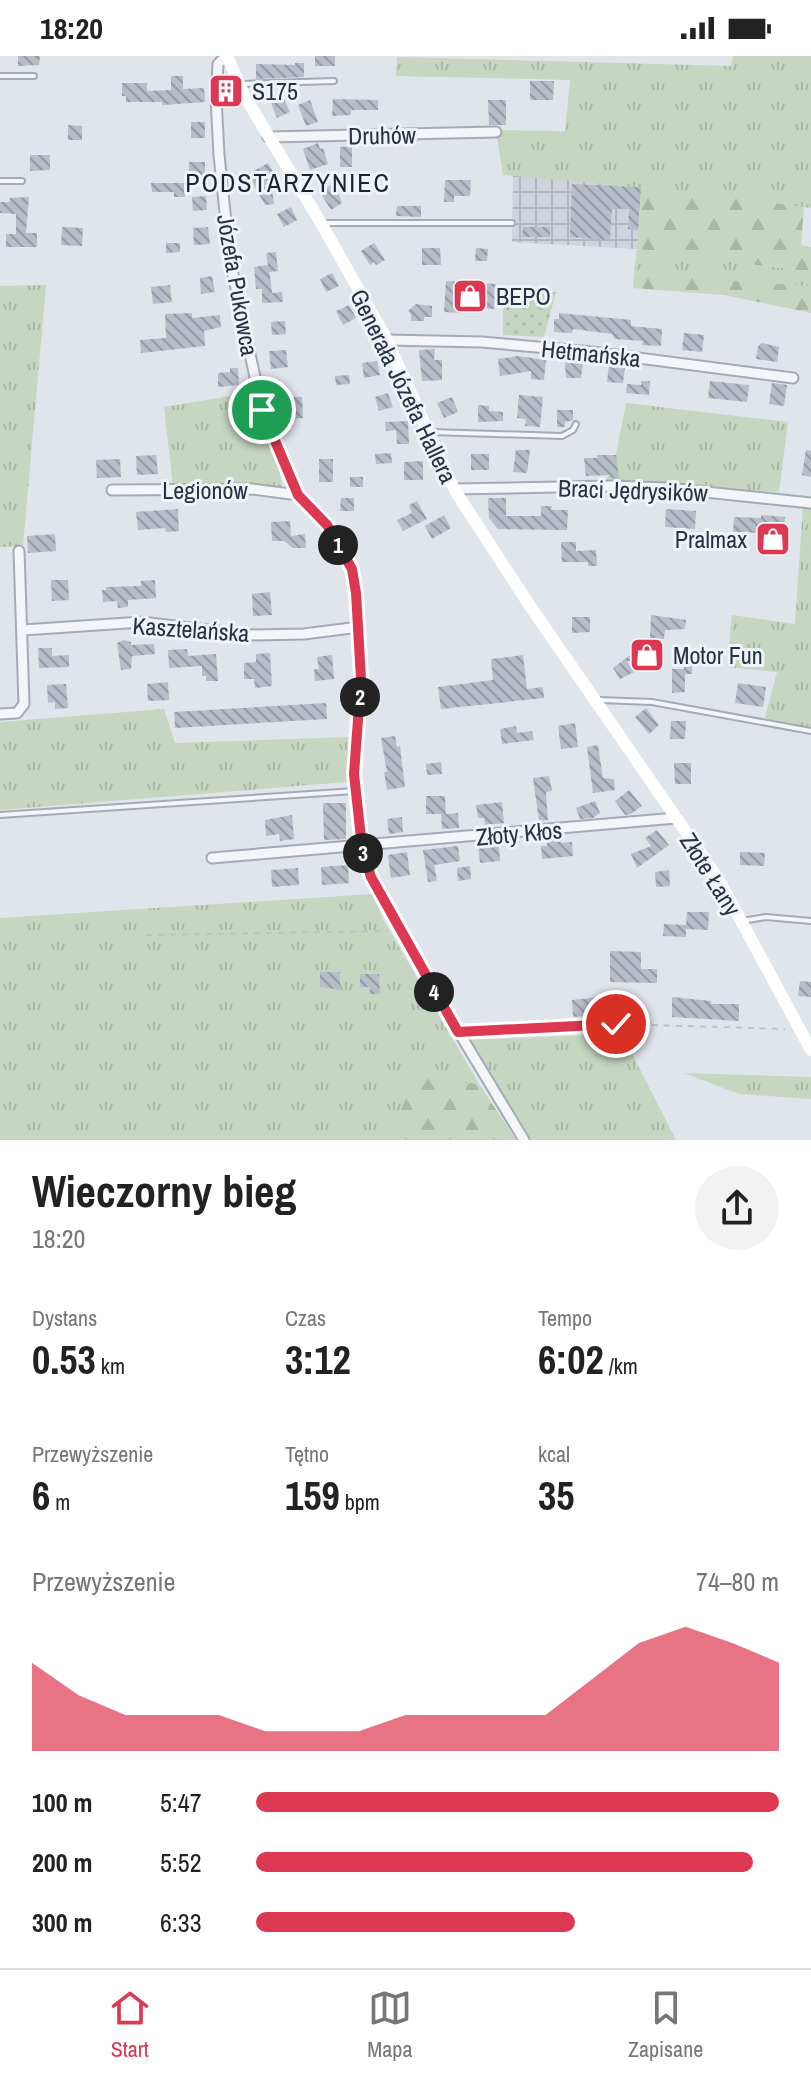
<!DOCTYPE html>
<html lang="pl">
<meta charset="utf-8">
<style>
body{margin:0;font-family:"Archivo Narrow",sans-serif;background:#f2f2f2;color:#222;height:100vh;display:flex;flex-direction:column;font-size:30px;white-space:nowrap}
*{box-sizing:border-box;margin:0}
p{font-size:26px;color:#767676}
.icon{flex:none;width:44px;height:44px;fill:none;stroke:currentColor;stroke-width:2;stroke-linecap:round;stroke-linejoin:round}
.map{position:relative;height:1084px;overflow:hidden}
.drawer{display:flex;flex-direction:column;background:#fff;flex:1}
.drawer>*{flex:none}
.pin{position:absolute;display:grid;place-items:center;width:68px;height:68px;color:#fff;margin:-34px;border:4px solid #fff;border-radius:50%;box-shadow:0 2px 8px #0007}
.km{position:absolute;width:40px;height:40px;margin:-20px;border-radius:50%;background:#222;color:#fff;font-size:22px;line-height:40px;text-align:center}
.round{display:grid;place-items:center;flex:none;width:84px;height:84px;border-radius:42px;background:#f2f2f2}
.overview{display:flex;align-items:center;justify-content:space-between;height:136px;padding:0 32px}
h1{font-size:44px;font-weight:700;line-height:60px}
.metrics{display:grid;grid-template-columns:repeat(3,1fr);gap:12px;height:136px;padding:8px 32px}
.metrics div{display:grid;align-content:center}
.metrics b{font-size:40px;font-weight:700}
.metrics small{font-size:22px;font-weight:400}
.metrics p{font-size:22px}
.chart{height:224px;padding:16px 32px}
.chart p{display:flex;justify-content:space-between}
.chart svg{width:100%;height:144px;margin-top:8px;fill:#dd3852;opacity:.7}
ul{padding:0 32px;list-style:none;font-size:26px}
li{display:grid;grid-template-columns:128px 96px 1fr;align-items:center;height:60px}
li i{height:20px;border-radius:10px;background:#dd3852}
.status{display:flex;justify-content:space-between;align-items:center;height:56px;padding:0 40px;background:#fff;direction:ltr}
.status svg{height:22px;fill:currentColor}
.tabs{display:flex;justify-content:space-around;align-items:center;height:112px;border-top:2px solid #e0e0e0;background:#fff;font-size:22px;color:#767676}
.tabs a{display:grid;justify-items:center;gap:4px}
.tabs .on{color:#dd3852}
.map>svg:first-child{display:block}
</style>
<div class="status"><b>18:20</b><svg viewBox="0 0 49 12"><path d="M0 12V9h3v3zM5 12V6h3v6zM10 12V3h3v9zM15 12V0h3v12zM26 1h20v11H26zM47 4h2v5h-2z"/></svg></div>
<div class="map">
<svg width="811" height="1084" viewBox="0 0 811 1084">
<defs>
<pattern id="industrial-grid" width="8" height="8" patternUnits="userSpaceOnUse" patternTransform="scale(2)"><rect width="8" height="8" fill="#ced3dd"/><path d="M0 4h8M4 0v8" fill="none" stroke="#b1b6bf"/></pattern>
<pattern id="grass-tufts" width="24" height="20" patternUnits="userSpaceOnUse" patternTransform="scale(2)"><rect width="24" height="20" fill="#c6d6c0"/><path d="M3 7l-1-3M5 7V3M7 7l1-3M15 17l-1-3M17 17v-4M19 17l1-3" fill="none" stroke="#aab8a6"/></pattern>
<pattern id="forest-firs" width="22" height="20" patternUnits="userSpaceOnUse" patternTransform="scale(2)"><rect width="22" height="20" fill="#c6d6c0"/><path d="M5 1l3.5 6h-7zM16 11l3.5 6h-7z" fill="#aab8a6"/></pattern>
<pattern id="park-dots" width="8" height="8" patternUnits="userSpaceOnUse" patternTransform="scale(2)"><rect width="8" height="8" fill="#c6d6c0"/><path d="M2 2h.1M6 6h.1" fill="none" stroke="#aab8a6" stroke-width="1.8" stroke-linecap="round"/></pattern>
<pattern id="building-back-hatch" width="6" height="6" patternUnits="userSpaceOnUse" patternTransform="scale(2)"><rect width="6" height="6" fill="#b7bdc9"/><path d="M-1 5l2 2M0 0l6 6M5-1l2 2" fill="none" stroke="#959aa5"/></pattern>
</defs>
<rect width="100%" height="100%" fill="#e0e4eb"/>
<path fill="url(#industrial-grid)" d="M513,119L641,131L637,193L512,186Z"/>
<g fill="url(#grass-tufts)">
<path d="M733,0H811V152L641,131L503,119L496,74L565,75L570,24L396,20L397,1L731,10Z"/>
<path d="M637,193L795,214L811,231L634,218Z"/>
<path d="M46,229L23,490L0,491V230Z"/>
<path d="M248,337L279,410L282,431L173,430L164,351Z"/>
<path d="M626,347L788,366L779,436L605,425L613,413Z"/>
<path d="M803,450L811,452V673L764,665L777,616L727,611L732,559L795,568Z"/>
<path d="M164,653L175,687L350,681L348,726L0,754V666Z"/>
<path d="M373,838L383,863L479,1028L516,1084H0V862Z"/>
<path d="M622,978L676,1084H525L463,984Z"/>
<path d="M684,1017L811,1021V1043L739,1038Z"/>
</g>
<g fill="url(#forest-firs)">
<path d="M641,131L804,151L801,189L811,191V257L724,239L633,232L634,218L810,230L795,214L637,193Z"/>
<path d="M414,1022L479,1028L516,1084H389Z"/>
</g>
<path fill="url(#park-dots)" d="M503,231L556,236L544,281L503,279Z"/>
<g fill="url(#building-back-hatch)">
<path d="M18,0H40L39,9L18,10Z"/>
<rect x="315" y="0" width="20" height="10"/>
<path d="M295,7H304V21L256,23V8L295,9Z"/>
<path d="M171,20H183V33L204,32L205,46L162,49V46H126V40H122V27H147V35L171,34Z"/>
<path d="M530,25H554L553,44H530Z"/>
<path d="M282,39L290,56L277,62L270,44Z"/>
<path d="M333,43L378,44V54H351V59L332,60Z"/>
<path d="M310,44L318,66L306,70L298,49Z"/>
<path d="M488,44H506V69H489Z"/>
<rect x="191" y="66" width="14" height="16"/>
<path d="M68,69L82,70V84H68Z"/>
<path d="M318,87L320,93L323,92L328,108L310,114L303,93Z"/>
<path d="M352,90V111H340V91Z"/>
<path d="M30,99H50V114L30,115Z"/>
<rect x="189" y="106" width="16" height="14"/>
<path d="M268,107L278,124L271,128L274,148L265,149L248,118Z"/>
<path d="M445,124H471L470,140H454V146H444Z"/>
<path d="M151,127H185V141H174V136H152Z"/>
<path d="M332,128L336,131L342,147L331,154L320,136Z"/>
<path d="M572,128L641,131L638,174L628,173L629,153L612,152L610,184L570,181Z"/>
<path d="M206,140L207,154L193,155L192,141Z"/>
<path d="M29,141L26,177H37V191H6V178H16V158L0,157V146H10V142Z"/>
<path d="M397,150H421V161L396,160Z"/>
<path d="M291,151L297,164L284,171L277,158Z"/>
<path d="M62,171L83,172L82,190L61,189Z"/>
<path d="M208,171L210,188L194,189L193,172Z"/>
<path d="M523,171H550V181H522Z"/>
<path d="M166,187H180V196L166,197Z"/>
<path d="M374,187L385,204L376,209L374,206L370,209L361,195Z"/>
<path d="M422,192H440L441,209H422Z"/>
<path d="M476,192L488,193L487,205H475Z"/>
<path d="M276,196L278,215L269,216V211L272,237L282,236L283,246L262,247V233H256L254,211L268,209L266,197Z"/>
<path d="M332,217L339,230L326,236L320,223Z"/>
<path d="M212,220L215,236L201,238L200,222Z"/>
<path d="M446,225L496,228L494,253L461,251V257L444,256Z"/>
<path d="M170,229L172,246L153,248L151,231Z"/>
<path d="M416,248L432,250V261H424V265H411V258L408,255Z"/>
<path d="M349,249L356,262L343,269L336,255Z"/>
<path d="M192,257V262L220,259L221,271L204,275L205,290L141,297L140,284L166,282L165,258Z"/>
<path d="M559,257L631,264V270L662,273L661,290L642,289L643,285L615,283L612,278L573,273L572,277L554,276V263H559Z"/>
<path d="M285,265L286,278L272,279L271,266Z"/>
<path d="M684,277L704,279L702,296L682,294Z"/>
<path d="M762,287L779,291L777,306L756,303L758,290Z"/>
<path d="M435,293L434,304H442V324L422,325L419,294Z"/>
<path d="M286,294L288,311L271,313L269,295Z"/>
<path d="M518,300L546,304L544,324L531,323V315L500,320L498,303Z"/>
<path d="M377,305L380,319L364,322L362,307Z"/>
<path d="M565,306H583L581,322H566Z"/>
<path d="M609,309L625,311L623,327L607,326Z"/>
<path d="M230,312H238L239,329L218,331V317L230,316Z"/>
<path d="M349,319L350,328L336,329L335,320Z"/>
<path d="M641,325H650L649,339L626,337L627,328L641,329Z"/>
<path d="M710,325L749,329L747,346L708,342Z"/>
<path d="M772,327L787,329L784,350L769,348Z"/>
<path d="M388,337L393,351L379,355L375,341Z"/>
<path d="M519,339L543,341L540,371L525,370L526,363L517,362Z"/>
<path d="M288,341H302L303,362L289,363Z"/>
<path d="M452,341L458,356L444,362L437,347Z"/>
<path d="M478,349L489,350V355L503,356V365L478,366Z"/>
<path d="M557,354H573V364L565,366V371H557Z"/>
<path d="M408,365L409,388H397L396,374L386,375L385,366Z"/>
<path d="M516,394H530L527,417L513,416Z"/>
<path d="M806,394L811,395V421L802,419Z"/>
<path d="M391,397L392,407L376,408L375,398Z"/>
<rect x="471" y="398" width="18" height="16"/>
<path d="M156,399L158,418L137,419L136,400Z"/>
<path d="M597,399H616L619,423L610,422V419L586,420L584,402H597Z"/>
<path d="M120,403L121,421L97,422L96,404Z"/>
<rect x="319" y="403" width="14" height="23"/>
<path d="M423,405V424H404V406Z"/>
<rect x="350" y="421" width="13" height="10"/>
<path d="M341,442H354V455H340Z"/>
<path d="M488,442H506V460H541V450H552L551,454H568L567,474L498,473L489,462Z"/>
<path d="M417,445L427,463L403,475L397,464L412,457L409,449Z"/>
<path d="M178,453L179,475L166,476L165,472L138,474L136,456Z"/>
<path d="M666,453L696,455L695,473L665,471Z"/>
<path d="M444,459L451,472L432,483L425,470Z"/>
<path d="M761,459L785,461L784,472L789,473L787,496L757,493L759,477L733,476L734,461L761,462Z"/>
<path d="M290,465L291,480L305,478L306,492H293L284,485H272L271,466Z"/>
<path d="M55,478L56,495L28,497L27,480Z"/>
<path d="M561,486H576V495L596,494L597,510H588V506H562Z"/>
<path d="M51,524H68L69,544L52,545Z"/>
<path d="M155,524L156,542L128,544V551L118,552L117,545L103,546L102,534H106V531L141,530V525Z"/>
<path d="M270,536L272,559L253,560L252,538Z"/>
<path d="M651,559L686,564L685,573L665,574L664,583H650Z"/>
<path d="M572,561H590V576L572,577Z"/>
<path d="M124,584L131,586V589L154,588L155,598L132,600L131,613L121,614L117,587Z"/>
<path d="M38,592H52V600L69,599V611L39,612Z"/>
<path d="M187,593L188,600L216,598L218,625H206V620H202V610L169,612L168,594Z"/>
<path d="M634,593H650V605H627L634,616L620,623L613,612L634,596Z"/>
<path d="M270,597L272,630L255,632L254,623H244V607L256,606V598Z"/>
<path d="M332,599L334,623L315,625L314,613H319L317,601Z"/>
<path d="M523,599L527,633L543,631L544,642L441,653L438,631L493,624L491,603Z"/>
<path d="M684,604H692V618H685V636L672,637V613H684Z"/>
<path d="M168,626L169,644L148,645L147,628Z"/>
<path d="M738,627L766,631L763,651L735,647Z"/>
<path d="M66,628L68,652L55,653V646L48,647L47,629Z"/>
<path d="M326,647L327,663L175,672L174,656Z"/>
<path d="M646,652L659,669L649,678L635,661Z"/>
<path d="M671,665H686L685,683H670Z"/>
<path d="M575,667L578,691L561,693L558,670Z"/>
<path d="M516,670L517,677L532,675L534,684L502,688L500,673Z"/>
<path d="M395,680L397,691L400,690L405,731L387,734L384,716H387L381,682Z"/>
<path d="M598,689L603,722L614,723L615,734L593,737L587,691Z"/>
<path d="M441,706L442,718L427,719L426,708Z"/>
<path d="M674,707H691V728H675Z"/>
<path d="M549,720L552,735L546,736L548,764L539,765L533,722Z"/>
<path d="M629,734L642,750L631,758L625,759L615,745Z"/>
<path d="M426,740H445L446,758L458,757L459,772L442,773L441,758H426Z"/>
<path d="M595,745L600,757L593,762L580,763L576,752Z"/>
<path d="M502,746L504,767L485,769L484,762H478L476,749Z"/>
<path d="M323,747H346V783L324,784Z"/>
<path d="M292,759L294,783L280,785L279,778L266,780L265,764Z"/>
<path d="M402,761L403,776L389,778L387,763Z"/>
<path d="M657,774L669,789L637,812L631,798L651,790L645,782Z"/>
<path d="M561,784V787L572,786L573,800L542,803L541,790H547V785Z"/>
<path d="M495,787V790H499L500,805L480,807L478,788Z"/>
<path d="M458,790L460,805L434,809L437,825L428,826L423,794Z"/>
<path d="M407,796L410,819L391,822L388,799Z"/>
<path d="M740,796L765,797L764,810L740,809Z"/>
<path d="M348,809L349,827L322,829L321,811Z"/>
<path d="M470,810L471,823L458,825L457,812Z"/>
<path d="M298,812L299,829L272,831L271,814Z"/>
<path d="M669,814L670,830L656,831L655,816Z"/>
<path d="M687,856H709L708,874L686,873V881L663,880L664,868L686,869Z"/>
<path d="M610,895L641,896V913H657V927L610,926Z"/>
<path d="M320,916H340V934L320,931Z"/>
<path d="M360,918H379L380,938H370V931H360Z"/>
<path d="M800,925L811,926V941L798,940Z"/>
<path d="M601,941L602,958L573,961L572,944Z"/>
<path d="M672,941L711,945V948H739V965L672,961Z"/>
</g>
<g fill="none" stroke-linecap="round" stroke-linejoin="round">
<g stroke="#a5abb6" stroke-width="8">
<g id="lane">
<path d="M0,20H34"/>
<path d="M242,28L334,25"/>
<path d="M0,125H22"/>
<path d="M322,167H512"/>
<path d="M431,376L562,380L573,374L576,368"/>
<path d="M600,644L652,646L811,675"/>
<path d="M0,759L355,735"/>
<path d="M742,865L766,861L811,865"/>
</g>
</g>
<g stroke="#a5abb6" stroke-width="13">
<g id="street">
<path d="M226,0L218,8L216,41L219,99L230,204L262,354L298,439L327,469L352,513L356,537L361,623L354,718L362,791L371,821L440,945L524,1084"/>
<path d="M268,81L496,76"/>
<path d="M387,284L482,286L592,296L793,322"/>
<path d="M454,433L610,430L667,432L811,447"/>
<path d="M112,434L252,433L298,439"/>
<path d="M23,574L142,566L248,579L304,578L359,571"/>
<path d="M0,658L17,657L24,648L19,495"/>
<path d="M212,802L676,762"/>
</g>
</g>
<g stroke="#bfc2c9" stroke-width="2" stroke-dasharray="6 6" stroke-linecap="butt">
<path d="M146,879L388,875"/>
<path d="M472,976L616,968L785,973"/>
</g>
<use href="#lane" stroke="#f4f5f8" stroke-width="4"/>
<use href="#street" stroke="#f4f5f8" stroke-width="9"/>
<path stroke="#fff" stroke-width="12" d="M227,0L245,41L321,167L387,284L454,433L528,547L719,824L811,994"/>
</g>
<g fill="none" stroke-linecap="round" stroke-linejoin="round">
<g stroke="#fff" stroke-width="16">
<path id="route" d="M262,354L298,439L327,469L352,513L356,537L361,623L354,718L362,791L371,821L458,976L616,968"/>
</g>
<use href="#route" stroke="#dd3852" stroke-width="10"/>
</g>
<defs>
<g id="building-square" transform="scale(1.8)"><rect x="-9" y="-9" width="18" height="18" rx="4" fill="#dd3852" stroke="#f0f3f8"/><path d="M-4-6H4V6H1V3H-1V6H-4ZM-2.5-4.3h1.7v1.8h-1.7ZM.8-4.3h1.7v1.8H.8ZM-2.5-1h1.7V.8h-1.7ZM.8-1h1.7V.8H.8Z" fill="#fff"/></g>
<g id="shop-square" transform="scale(1.8)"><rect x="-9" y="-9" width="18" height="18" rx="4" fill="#dd3852" stroke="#f0f3f8"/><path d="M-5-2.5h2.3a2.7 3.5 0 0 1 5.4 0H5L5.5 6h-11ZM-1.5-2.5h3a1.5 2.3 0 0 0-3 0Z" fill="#fff"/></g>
</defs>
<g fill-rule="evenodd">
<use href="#building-square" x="226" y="35"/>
<use href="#shop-square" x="470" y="240"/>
<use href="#shop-square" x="773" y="483"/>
<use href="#shop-square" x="647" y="599"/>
</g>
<g text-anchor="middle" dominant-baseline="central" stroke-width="6" stroke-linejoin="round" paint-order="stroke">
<g font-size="24" fill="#273244" stroke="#f0f3f8" text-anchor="start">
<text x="252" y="35">S175</text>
<text x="496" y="240">BEPO</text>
<text x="747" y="483" text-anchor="end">Pralmax</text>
<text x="673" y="599">Motor Fun</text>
</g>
<g font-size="24" fill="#273244" stroke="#f0f3f8">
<text transform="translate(382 79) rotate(-1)">Druhów</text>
<text transform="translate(238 229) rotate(80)">Józefa Pukowca</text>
<text transform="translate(591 297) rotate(6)">Hetmańska</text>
<text transform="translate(404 330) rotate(64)">Generała Józefa Hallera</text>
<text x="205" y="434">Legionów</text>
<text transform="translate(633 434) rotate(2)">Braci Jędrysików</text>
<text transform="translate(191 573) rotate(4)">Kasztelańska</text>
<text transform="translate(519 777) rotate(-5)">Złoty Kłos</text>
<text transform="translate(711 818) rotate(58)">Złote Łany</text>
</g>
<g font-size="26" letter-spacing="2" fill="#192335" stroke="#f0f3f8">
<text x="288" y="126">PODSTARZYNIEC</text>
</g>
</g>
</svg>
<div class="pin" style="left:262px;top:354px;background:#1e9e55"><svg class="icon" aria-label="arrive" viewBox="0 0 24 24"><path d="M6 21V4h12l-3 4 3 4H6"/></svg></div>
<div class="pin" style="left:616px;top:968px;background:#d93025"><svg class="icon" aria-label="check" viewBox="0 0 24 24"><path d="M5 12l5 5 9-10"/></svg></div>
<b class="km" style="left:338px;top:489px">1</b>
<b class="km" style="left:360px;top:641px">2</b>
<b class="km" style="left:363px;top:797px">3</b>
<b class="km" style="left:434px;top:936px">4</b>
</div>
<section class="drawer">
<div class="overview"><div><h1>Wieczorny bieg</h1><p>18:20</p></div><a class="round"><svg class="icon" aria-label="share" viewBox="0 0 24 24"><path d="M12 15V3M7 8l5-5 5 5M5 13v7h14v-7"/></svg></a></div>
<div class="metrics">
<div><p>Dystans</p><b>0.53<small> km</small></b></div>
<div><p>Czas</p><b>3:12</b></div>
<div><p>Tempo</p><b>6:02<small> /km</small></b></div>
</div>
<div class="metrics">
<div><p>Przewyższenie</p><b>6<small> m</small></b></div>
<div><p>Tętno</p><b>159<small> bpm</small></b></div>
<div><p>kcal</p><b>35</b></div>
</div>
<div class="chart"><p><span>Przewyższenie</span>74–80 m</p>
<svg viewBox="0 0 160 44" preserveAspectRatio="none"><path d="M0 44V17L10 27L20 33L30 33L40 33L50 38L60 38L70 38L80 33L90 33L100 33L110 33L120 22L130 11L140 6L150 11L160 17V44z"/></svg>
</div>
<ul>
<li><b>100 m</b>5:47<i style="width:100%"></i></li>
<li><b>200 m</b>5:52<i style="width:95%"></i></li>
<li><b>300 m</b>6:33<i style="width:61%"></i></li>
</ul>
</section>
<nav class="tabs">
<a class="on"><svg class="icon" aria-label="home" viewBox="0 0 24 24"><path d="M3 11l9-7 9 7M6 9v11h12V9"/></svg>Start</a>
<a><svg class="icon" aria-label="map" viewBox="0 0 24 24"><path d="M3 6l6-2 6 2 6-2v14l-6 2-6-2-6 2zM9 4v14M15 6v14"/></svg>Mapa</a>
<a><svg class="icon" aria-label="saved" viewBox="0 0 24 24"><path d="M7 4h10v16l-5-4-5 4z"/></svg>Zapisane</a>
</nav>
